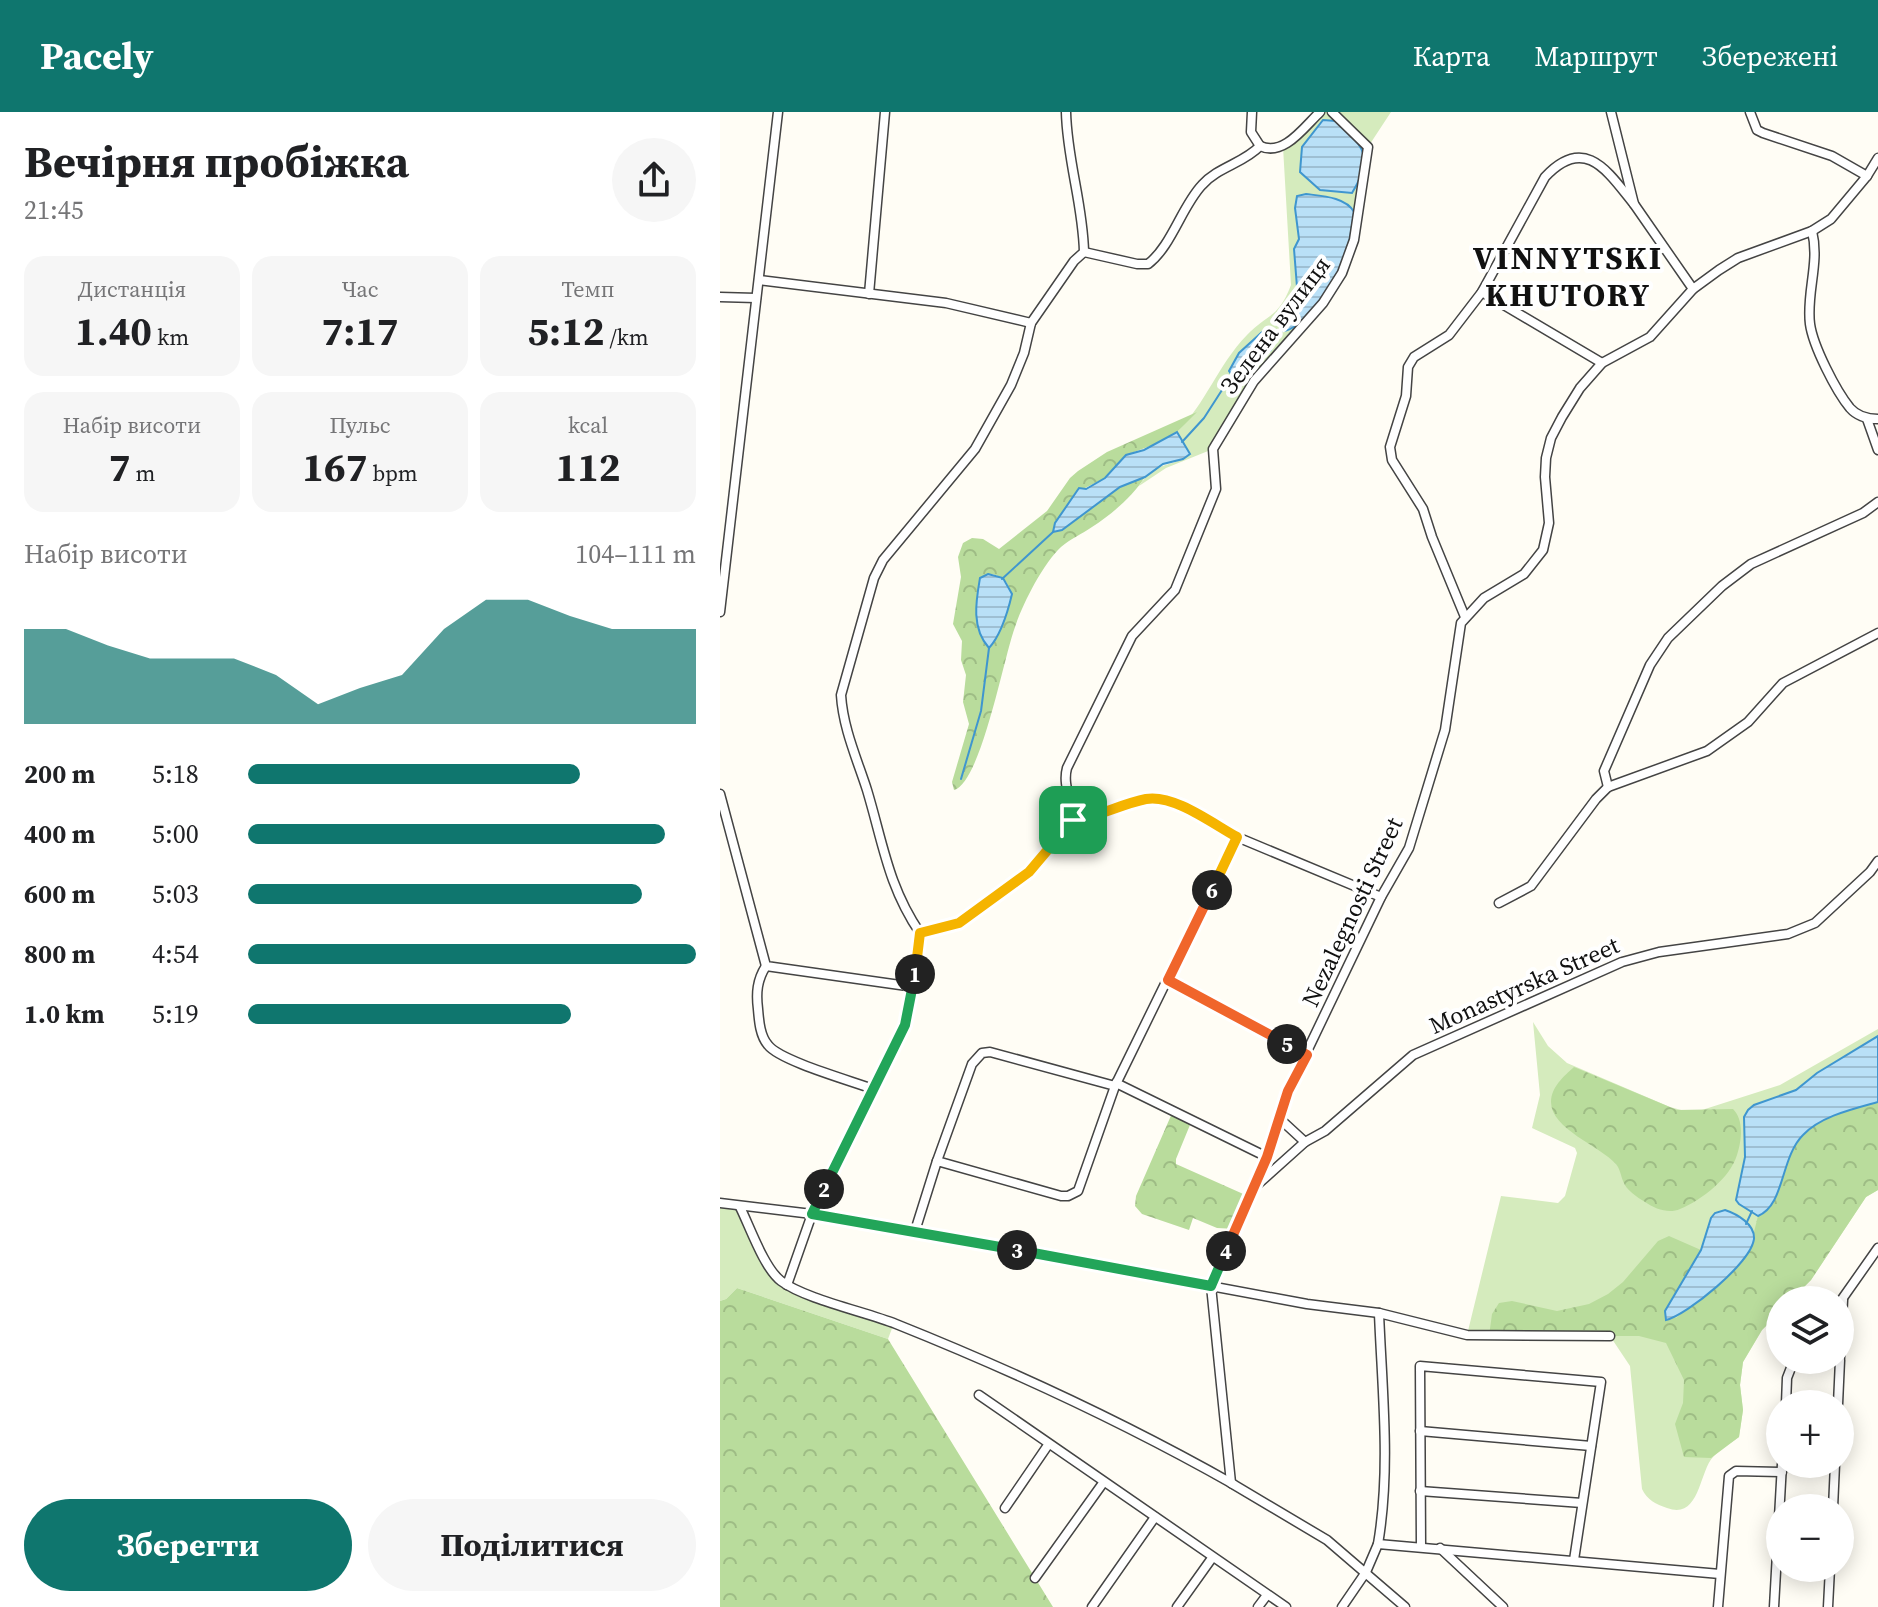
<!DOCTYPE html>
<html lang="uk">
<meta charset="utf-8">
<style>
body{margin:0;font-family:"Source Serif 4",serif;background:#f6f6f6;color:#202124;height:100vh;display:flex;flex-direction:column;font-size:30px;white-space:nowrap}
*{box-sizing:border-box;margin:0}
p{font-size:26px;color:#757577}
.icon{flex:none;width:44px;height:44px;fill:none;stroke:currentColor;stroke-width:2;stroke-linecap:round;stroke-linejoin:round}
.map{position:relative;flex:1;overflow:hidden}
.side{display:flex;flex-direction:column;background:#fff;width:720px}
.side>*{flex:none}
.controls{position:absolute;left:1046px;top:1174px;display:grid;gap:16px}
.controls a{display:grid;place-items:center;width:88px;height:88px;border-radius:50%;background:#fff;box-shadow:0 4px 20px #0003;font-size:40px}
.pin{position:absolute;display:grid;place-items:center;width:68px;height:68px;color:#fff;margin:-34px;border-radius:16px;box-shadow:0 4px 12px #0006}
.km{position:absolute;width:40px;height:40px;margin:-20px;border-radius:50%;background:#222;color:#fff;font-size:22px;line-height:40px;text-align:center}
.round{display:grid;place-items:center;flex:none;width:84px;height:84px;border-radius:42px;background:#f6f6f6}
.headline{display:flex;align-items:center;justify-content:space-between;height:136px;padding:0 24px}
h1{font-size:44px;font-weight:700;line-height:60px}
.figures{display:grid;grid-template-columns:repeat(3,1fr);gap:12px;height:136px;padding:8px 24px}
.figures div{display:grid;align-content:center;border-radius:20px;background:#f6f6f6;text-align:center}
.figures b{font-size:40px;font-weight:700}
.figures small{font-size:22px;font-weight:400}
.figures p{font-size:22px}
.chart{height:224px;padding:16px 24px}
.chart p{display:flex;justify-content:space-between}
.chart svg{width:100%;height:144px;margin-top:8px;fill:#0f766e;opacity:.7}
.cta{display:flex;gap:16px;margin-top:auto;padding:16px 24px}
.cta a{flex:1;height:92px;border-radius:48px;background:#0f766e;color:#fff;font-size:32px;font-weight:700;line-height:92px;text-align:center}
.cta a+a{background:#f6f6f6;color:#202124}
ul{padding:0 24px;list-style:none;font-size:26px}
li{display:grid;grid-template-columns:128px 96px 1fr;align-items:center;height:60px}
li i{height:20px;border-radius:10px;background:#0f766e}
header{display:flex;align-items:center;gap:48px;box-sizing:border-box;height:112px;padding:0 40px;background:#0f766e;color:#fff}
header strong{font-size:38px}
nav{display:flex;gap:44px;margin-inline-start:auto;font-size:28px}
main{display:flex;flex:1;min-height:0}
.map>svg:first-child{display:block}
</style>
<header>
<strong>Pacely</strong>
<nav><a>Карта</a><a>Маршрут</a><a>Збережені</a></nav>
</header>
<main>
<section class="side">
<div class="headline"><div><h1>Вечірня пробіжка</h1><p>21:45</p></div><a class="round"><svg class="icon" aria-label="share" viewBox="0 0 24 24"><path d="M12 15V3M7 8l5-5 5 5M5 13v7h14v-7"/></svg></a></div>
<div class="figures">
<div><p>Дистанція</p><b>1.40<small> km</small></b></div>
<div><p>Час</p><b>7:17</b></div>
<div><p>Темп</p><b>5:12<small> /km</small></b></div>
</div>
<div class="figures">
<div><p>Набір висоти</p><b>7<small> m</small></b></div>
<div><p>Пульс</p><b>167<small> bpm</small></b></div>
<div><p>kcal</p><b>112</b></div>
</div>
<div class="chart"><p><span>Набір висоти</span>104–111 m</p>
<svg viewBox="0 0 160 44" preserveAspectRatio="none"><path d="M0 44V15L10 15L20 20L30 24L40 24L50 24L60 29L70 38L80 33L90 29L100 15L110 6L120 6L130 11L140 15L150 15L160 15V44z"/></svg>
</div>
<ul>
<li><b>200 m</b>5:18<i style="width:74%"></i></li>
<li><b>400 m</b>5:00<i style="width:93%"></i></li>
<li><b>600 m</b>5:03<i style="width:88%"></i></li>
<li><b>800 m</b>4:54<i style="width:100%"></i></li>
<li><b>1.0 km</b>5:19<i style="width:72%"></i></li>
</ul>
<div class="cta"><a>Зберегти</a><a>Поділитися</a></div>
</section>
<div class="map">
<svg width="1158" height="1495" viewBox="0 0 1158 1495">
<defs>
<pattern id="forest-crowns" width="20" height="18" patternUnits="userSpaceOnUse" patternTransform="scale(2)"><rect width="20" height="18" fill="#b9dc9c"/><path d="M2 6a3 3 0 1 1 6 0M12 15a3 3 0 1 1 6 0" fill="none" stroke="#9ebc85"/></pattern>
<pattern id="water-rules" width="6" height="5" patternUnits="userSpaceOnUse" patternTransform="scale(2)"><rect width="6" height="5" fill="#b9e0f7"/><path d="M0 2.5h6" fill="none" stroke="#9ebfd3"/></pattern>
</defs>
<rect width="100%" height="100%" fill="#fffdf5"/>
<g fill="#d5ebbd">
<path d="M600,0H671L648,35L638,106L615,172L534,269L493,337L446,356L419,374C437,347 451,357 470,342L457,320C487,290 497,254 527,223C548,201 558,207 571,173L563,35Z"/>
<path d="M813,910L828,934L847,951L950,995L965,999L982,998L1060,973L1158,917V1078L1146,1085L1091,1168L1071,1188H1060V1200L1042,1218L1023,1250L1020,1273L1023,1298L1019,1325C1011,1331 1000,1337 993,1345C979,1360 980,1408 947,1396C936,1392 927,1388 922,1377L910,1254L890,1224L747,1223L781,1084L838,1091L845,1084L857,1041L855,1036L812,1016L820,983Z"/>
<path d="M0,1091L20,1095L52,1159L67,1173L174,1211L168,1227L17,1176L6,1187L0,1189Z"/>
</g>
<g fill="url(#forest-crowns)" fill-rule="evenodd">
<path d="M477,300L457,320L441,330L406,343L385,366L355,381L347,394L342,417L400,375L425,365C412,385 392,402 372,415C362,422 350,427 341,435C323,452 303,491 295,515C284,544 261,671 234,678L232,670L249,612L243,590L246,563L241,548L242,529L233,512L241,465L238,445L243,431L252,426L263,427L279,437L327,399L350,366L358,359L387,340ZM272,462C307,471 283,510 273,531H264C255,505 255,492 260,466Z"/>
<path d="M854,955L957,998L1013,997C1024,1008 1022,1028 1017,1043C1010,1066 982,1088 960,1097C949,1102 935,1097 925,1090C917,1085 906,1078 903,1069C901,1064 900,1057 896,1052C880,1034 831,1017 831,990C831,975 844,964 854,955Z"/>
<path d="M1158,990V1078L1146,1085L1091,1168L1071,1188H1060V1200L1042,1218L1023,1250L1020,1273L1023,1298L1019,1325L991,1346L964,1345L955,1312L963,1291L964,1268L946,1231L919,1224H769L772,1202L779,1191L792,1189L837,1199L869,1192L888,1182L903,1170L938,1129L949,1124L981,1138L945,1198L956,1206L1007,1164L1029,1140L1038,1104C1065,1092 1060,1047 1083,1023C1101,1004 1133,998 1158,990Z"/>
<path d="M453,999L472,1008L456,1047V1052L530,1085L516,1117L497,1116L473,1106L469,1118L422,1102L415,1094L416,1084Z"/>
<path d="M17,1176L168,1227L333,1495H0V1189L6,1187Z"/>
</g>
<g fill="url(#water-rules)" stroke="#3f96cf" stroke-width="2">
<path d="M603,8L616,9C643,34 655,44 632,81L600,78L580,60L582,35Z"/>
<path d="M586,82C602,84 626,85 634,100C632,114 630,130 626,144C620,163 582,220 562,219L577,175L574,137L579,127L575,96L577,84Z"/>
<path d="M542,220L548,221L553,227L551,238L532,251L523,264L515,268L509,259L519,241Z"/>
<path d="M457,320L470,342L463,347L443,352L425,365L400,375L342,418L333,420L335,411L359,376L366,377L385,366L406,343L424,338Z"/>
<path d="M268,462L283,466L292,482C288,499 281,523 269,536C251,516 256,489 260,466Z"/>
<path d="M1158,924V990C1133,997 1101,1004 1083,1023C1060,1046 1065,1093 1038,1104L1019,1092L1016,1088L1025,1045L1024,1005L1028,998L1034,993L1076,978L1097,961Z"/>
<path d="M1005,1098C1017,1102 1035,1112 1034,1127C1031,1151 967,1203 946,1208L945,1199L981,1138L991,1106L995,1101Z"/>
</g>
<g fill="none" stroke-linecap="round" stroke-linejoin="round">
<g stroke="#3f96cf" stroke-width="2">
<path d="M551,228L562,219"/>
<path d="M462,330L484,306L511,264"/>
<path d="M282,467L333,420"/>
<path d="M241,667L261,599L269,536"/>
<path d="M1026,1112L1032,1099"/>
</g>
<g stroke="#444" stroke-width="11">
<g id="minor">
<path d="M532,0L531,20L540,34"/>
<path d="M891,0L914,92L973,177"/>
<path d="M1030,0L1037,18L1043,21L1112,44L1147,64"/>
<path d="M1092,119C1100,151 1086,181 1090,212C1093,234 1116,279 1130,296C1137,304 1148,307 1158,307"/>
<path d="M364,140L417,152H428C451,135 462,94 482,73C498,55 524,51 540,34C564,45 584,15 600,0"/>
<path d="M39,168L226,191L311,211"/>
<path d="M762,180L882,251"/>
<path d="M149,182L165,0"/>
<path d="M0,185L36,186"/>
<path d="M1147,307L1158,338"/>
<path d="M0,500L58,0"/>
<path d="M745,505L712,425L703,397L672,348L670,335L686,284L688,255L694,245L729,223L762,180L825,65C865,22 888,60 914,92"/>
<path d="M888,675L884,659L930,553L948,526L1002,474L1031,452L1143,401L1158,390"/>
<path d="M0,682L46,854L194,875"/>
<path d="M353,708C353,690 342,674 347,656L412,524L455,478L496,377L493,337L534,269L603,191L622,161L634,128L648,35L612,0"/>
<path d="M779,791L811,774L876,687L888,675L987,639L1028,610L1063,571L1158,521"/>
<path d="M200,821C168,774 163,731 147,678C137,647 123,616 121,583L154,466L163,448L255,337L291,273L304,241L311,211L354,149L364,140C363,92 347,48 346,0"/>
<path d="M46,854C37,868 36,881 38,897C39,909 40,924 48,933C60,949 132,969 153,977"/>
<path d="M448,868L587,943"/>
<path d="M396,971L547,1045"/>
<path d="M560,1007L585,1030"/>
<path d="M217,1049L252,952L262,941L270,940L395,974"/>
<path d="M537,1073L585,1030L605,1019L693,943L902,850L939,840L1068,822L1095,811L1150,760L1158,749"/>
<path d="M0,1091L92,1102L195,1119L587,1192L659,1201L747,1223L890,1224"/>
<path d="M20,1095C30,1115 44,1156 61,1169C85,1187 146,1200 176,1212C291,1258 405,1311 513,1372"/>
<path d="M195,1119L217,1049L341,1084H348L358,1079L395,974L517,725"/>
<path d="M67,1173L92,1102L185,913L194,875L200,821L239,811L309,760L353,708L427,687L442,686L454,690L517,725L661,785"/>
<path d="M1120,1190L1158,1136"/>
<path d="M1120,1245L1123,1188"/>
<path d="M259,1283L566,1495"/>
<path d="M1066,1292L1067,1266L1074,1248"/>
<path d="M1118,1292L1120,1248"/>
<path d="M700,1319L871,1334"/>
<path d="M700,1379L862,1391"/>
<path d="M285,1396L328,1333"/>
<path d="M1113,1396L1115,1352"/>
<path d="M658,1432C671,1356 662,1277 659,1201"/>
<path d="M701,1434L700,1254L881,1270L854,1448"/>
<path d="M720,1436L783,1495"/>
<path d="M315,1466L383,1371"/>
<path d="M372,1495L435,1405"/>
<path d="M457,1495L492,1446"/>
<path d="M538,1495L547,1483"/>
<path d="M622,1495L646,1460L658,1432L1000,1462"/>
<path d="M685,1495L607,1428L511,1371L491,1174L547,1045L568,979L661,785L689,736L725,618L741,511L764,486L804,462L823,438L829,411L825,365L826,346L831,326L842,305L860,276L882,251L930,225L973,177L999,158L1018,146L1092,119L1111,107L1147,64L1158,46"/>
<path d="M998,1495L1009,1364L1016,1359L1062,1360"/>
<path d="M1054,1495L1062,1352"/>
<path d="M1108,1495L1110,1456"/>
</g>
</g>
<use href="#minor" stroke="#fff" stroke-width="8"/>
</g>
<g fill="none" stroke-linecap="round" stroke-linejoin="round">
<g stroke="#fff" stroke-width="16">
<path id="split-1" d="M195,862L200,821L239,811L309,760L353,708"/>
</g>
<g stroke="#fff" stroke-width="16">
<path id="split-2" d="M104,1077L185,913L195,862"/>
</g>
<g stroke="#fff" stroke-width="16">
<path id="split-3" d="M104,1077L92,1102L297,1138"/>
</g>
<g stroke="#fff" stroke-width="16">
<path id="split-4" d="M297,1138L491,1174L506,1139"/>
</g>
<g stroke="#fff" stroke-width="16">
<path id="split-5" d="M506,1139L547,1045L568,979L587,943L567,932"/>
</g>
<g stroke="#fff" stroke-width="16">
<path id="split-6" d="M492,778L448,868L567,932"/>
</g>
<g stroke="#fff" stroke-width="16">
<path id="split-7" d="M353,708C378,705 401,692 426,687C454,682 493,712 517,725L492,778"/>
</g>
<use href="#split-1" stroke="#f5b400" stroke-width="10"/>
<use href="#split-2" stroke="#22a559" stroke-width="10"/>
<use href="#split-3" stroke="#22a559" stroke-width="10"/>
<use href="#split-4" stroke="#22a559" stroke-width="10"/>
<use href="#split-5" stroke="#f0652b" stroke-width="10"/>
<use href="#split-6" stroke="#f0652b" stroke-width="10"/>
<use href="#split-7" stroke="#f5b400" stroke-width="10"/>
</g>
<g text-anchor="middle" dominant-baseline="central" stroke-width="8" stroke-linejoin="round" paint-order="stroke">
<g font-size="24" fill="#111" stroke="#fff">
<text transform="translate(555 213) rotate(-53)">Зелена вулиця</text>
<text transform="translate(632 800) rotate(-65)">Nezalegnosti Street</text>
<text transform="translate(804 873) rotate(-24)">Monastyrska Street</text>
</g>
<g font-size="32" font-weight="bold" letter-spacing="2" fill="#111" stroke="#fff">
<text x="848" y="146">VINNYTSKI<tspan x="848" dy="37">KHUTORY</tspan></text>
</g>
</g>
</svg>
<div class="controls">
<a><svg class="icon" aria-label="layers" viewBox="0 0 24 24"><path d="M12 4l9 5-9 5-9-5zM3 14l9 5 9-5"/></svg></a>
<a>+</a>
<a>−</a>
</div>
<div class="pin" style="left:353px;top:708px;background:#1e9e55"><svg class="icon" aria-label="arrive" viewBox="0 0 24 24"><path d="M6 21V4h12l-3 4 3 4H6"/></svg></div>
<b class="km" style="left:195px;top:862px">1</b>
<b class="km" style="left:104px;top:1077px">2</b>
<b class="km" style="left:297px;top:1138px">3</b>
<b class="km" style="left:506px;top:1139px">4</b>
<b class="km" style="left:567px;top:932px">5</b>
<b class="km" style="left:492px;top:778px">6</b>
</div>
</main>
